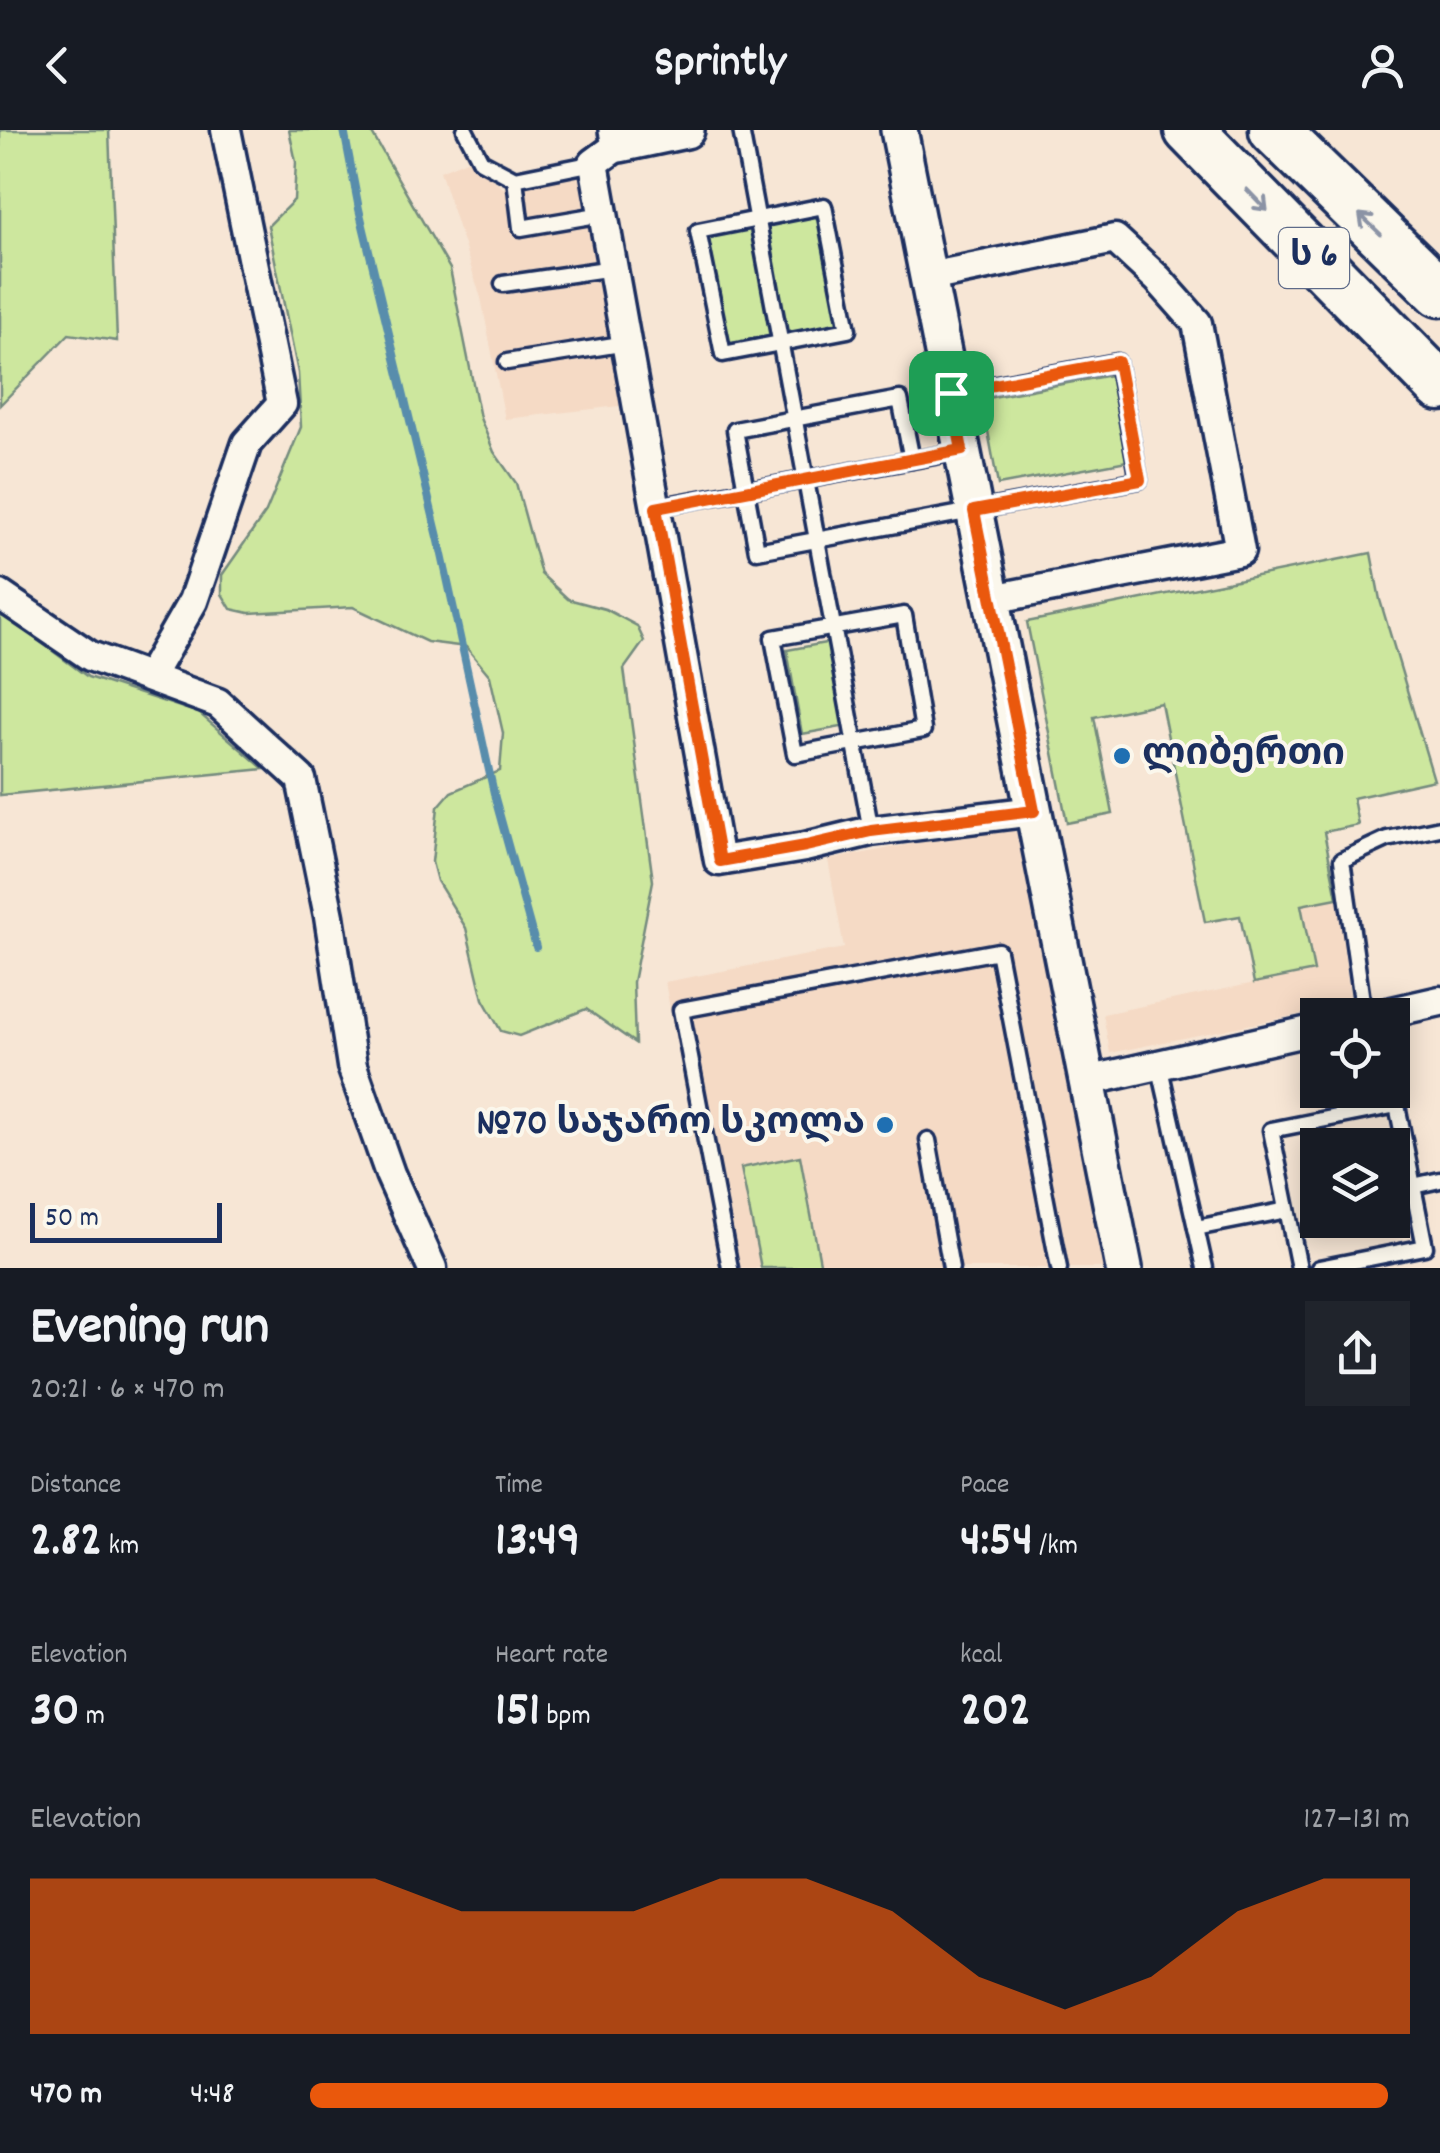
<!DOCTYPE html>
<meta charset="utf-8">
<style>
body{margin:0;font-family:Dekko,"Noto Sans Georgian",sans-serif;background:#20242c;color:#f1f3f6;height:100vh;display:flex;flex-direction:column;font-size:38px;white-space:nowrap}
*{box-sizing:border-box;margin:0}
p{font-size:32px;color:#9ea1a6}
.icon{flex:none;width:55px;height:55px;fill:none;stroke:currentColor;stroke-width:2;stroke-linecap:round;stroke-linejoin:round}
.map{position:relative;height:1138px;overflow:hidden}
.drawer{display:flex;flex-direction:column;background:#171b24;flex:1}
.drawer>*{flex:none}
.controls{position:absolute;left:1300px;top:868px;display:grid;gap:20px}
.controls a{display:grid;place-items:center;width:110px;height:110px;border-radius:0px;background:#171b24;box-shadow:0 5px 25px #0003;font-size:50px}
.scale{position:absolute;left:30px;bottom:25px;width:192px;box-sizing:border-box;padding-left:10px;border:5px solid #1b2f5e;border-top:0;font-size:28px;line-height:35px;white-space:nowrap;color:#1b2f5e;-webkit-text-stroke:8px #fbf7ec;paint-order:stroke}
.pin{position:absolute;display:grid;place-items:center;width:85px;height:85px;color:#fff;margin:-42px;border-radius:20px;box-shadow:0 5px 15px #0006}
.round{display:grid;place-items:center;flex:none;width:105px;height:105px;border-radius:0px;background:#20242c}
.summary{display:flex;align-items:center;justify-content:space-between;height:170px;padding:0 30px}
h1{font-size:55px;font-weight:800;line-height:75px}
.figures{display:grid;grid-template-columns:repeat(3,1fr);gap:15px;height:170px;padding:10px 30px}
.figures div{display:grid;align-content:center}
.figures b{font-size:50px;font-weight:800}
.figures small{font-size:28px;font-weight:400}
.figures p{font-size:28px}
.chart{height:280px;padding:20px 30px}
.chart p{display:flex;justify-content:space-between}
.chart svg{width:100%;height:180px;margin-top:10px;fill:#ea580c;opacity:.7}
ul{padding:0 30px;list-style:none;font-size:32px}
li{display:grid;grid-template-columns:160px 120px 1fr;align-items:center;height:75px}
li i{height:25px;border-radius:12px;background:#ea580c}
header{display:flex;justify-content:space-between;align-items:center;height:130px;padding:0 30px;background:#171b24;font-size:45px;font-weight:800}
.map>svg:first-child{display:block}
</style>
<header><svg class="icon" aria-label="back" viewBox="0 0 24 24"><path d="M15 5l-7 7 7 7"/></svg>Sprintly<svg class="icon" aria-label="person" viewBox="0 0 24 24"><circle cx="12" cy="8" r="4"/><path d="M4 21q1-7 8-7t8 7"/></svg></header>
<div class="map">
<svg width="1440" height="1138" viewBox="0 0 1440 1138">
<rect width="100%" height="100%" fill="#f7e6d5"/>
<filter id="ink" filterUnits="userSpaceOnUse"><feTurbulence type="fractalNoise" baseFrequency=".01" numOctaves="2"/><feDisplacementMap in="SourceGraphic" scale="20" xChannelSelector="R" yChannelSelector="G"/><feConvolveMatrix kernelMatrix="1 2 1 2 8 2 1 2 1" color-interpolation-filters="sRGB"/></filter>
<g filter="url(#ink)">
<g fill="#f5dac5">
<path d="M469,29L503,58L589,40L628,275L505,289L481,168L440,41Z"/>
<path d="M1021,693L1106,1138H719L665,852L844,818L828,730Z"/>
<path d="M1337,768L1351,874L1110,923L1103,884L1314,841L1301,774Z"/>
</g>
<g fill="#cde79e" stroke="#748b7e" stroke-width="2.5">
<path d="M0,0H109L117,211L69,204L0,275Z"/>
<path d="M289,0H370L450,139L480,288L494,322L516,353L541,444L568,469L605,479L637,496L644,511L624,539L653,751L633,852L635,913L586,879L519,906L501,901L483,869L466,798L437,751L432,732L438,677L451,662L500,641L503,603L490,546L466,517L427,512L353,477L249,483L231,479L222,464V445L266,382L301,297L298,243L268,96L294,70L296,32Z"/>
<path d="M820,84L840,193L728,214L708,105Z"/>
<path d="M1111,245L1127,331L998,355L982,269Z"/>
<path d="M1371,423L1380,470L1434,650L1353,668L1358,695L1324,702L1337,768L1301,775L1314,841L1254,853L1240,786L1205,792L1161,573L1094,587L1113,684L1067,693L1027,492Z"/>
<path d="M0,482L88,547L199,583L264,639L0,665Z"/>
<path d="M831,512L847,596L802,604L787,520Z"/>
<path d="M800,1026L821,1138H761L741,1038Z"/>
</g>
<g fill="none" stroke-linecap="round" stroke-linejoin="round">
<path stroke="#588dac" stroke-width="8" d="M344,0L359,79L439,411L495,668L536,817"/>
<g stroke="#1b2f5e" stroke-width="21">
<g id="service">
<path d="M465,0L481,31L515,49"/>
<path d="M741,0L871,701"/>
<path d="M594,33L515,49L521,98L603,84"/>
<path d="M824,76L848,200L723,224L698,101Z"/>
<path d="M503,154L613,138"/>
<path d="M507,232L627,213"/>
<path d="M912,330L900,269L735,300L757,421L1139,350L1117,232L953,262"/>
<path d="M656,377L962,321"/>
<path d="M904,485L923,600L795,624L773,508Z"/>
<path d="M1364,885L1342,730L1387,709L1440,698"/>
<path d="M1159,934L1205,1138"/>
<path d="M928,1010L951,1138"/>
<path d="M1413,1056L1440,1050"/>
<path d="M1196,1098L1287,1080"/>
<path d="M730,1138L681,880L998,821L1059,1138"/>
<path d="M1299,1138L1271,1000L1397,975L1425,1117L1319,1138"/>
</g>
</g>
<g stroke="#1b2f5e" stroke-width="35">
<g id="minor">
<path d="M620,14L594,33L719,731L805,717L871,701L1034,681"/>
<path d="M929,147L1115,109L1158,149L1197,193L1240,421L992,469"/>
<path d="M0,465L90,526L218,573L301,649L329,786L352,936L390,1044L432,1138"/>
<path d="M150,546L193,471L247,313L282,274L226,0"/>
<path d="M1379,885L1440,871"/>
<path d="M1087,951L1318,899"/>
</g>
</g>
<g stroke="#1b2f5e" stroke-width="42">
<g id="tertiary">
<path d="M617,0L620,14L686,0"/>
<path d="M899,0L1124,1138"/>
</g>
</g>
<g stroke="#1b2f5e" stroke-width="55">
<g id="trunk">
<path d="M1189,0L1440,256"/>
<path d="M1274,0L1440,162"/>
</g>
</g>
<use href="#service" stroke="#fbf7ec" stroke-width="14"/>
<use href="#minor" stroke="#fbf7ec" stroke-width="28"/>
<use href="#tertiary" stroke="#fbf7ec" stroke-width="35"/>
<use href="#trunk" stroke="#fbf7ec" stroke-width="48"/>
</g>
<defs><path id="oneway-shaft" d="M-6 0H5M1.5-3L5.5 0L1.5 3" fill="none" stroke-width="1.6" stroke-linecap="round" stroke-linejoin="round" transform="scale(2.5)"/></defs>
<g stroke="#8b93a5">
<use href="#oneway-shaft" transform="translate(1257 70) rotate(46)"/>
<use href="#oneway-shaft" transform="translate(1370 94) rotate(-136)"/>
</g>
</g>
<g fill="none" stroke-linecap="round" stroke-linejoin="round" filter="url(#ink)">
<g stroke="#fff" stroke-width="20">
<path id="route" d="M1118,232L1140,350L974,381L1034,681L871,701L806,716L720,731L656,378L962,320L951,263Z"/>
</g>
<use href="#route" stroke="#ea580c" stroke-width="12"/>
</g>
<g fill="#1f6fb2" stroke="#fbf7ec" stroke-width="4">
<circle cx="1122" cy="626" r="10"/>
<circle cx="885" cy="995" r="10"/>
</g>
<g text-anchor="middle" dominant-baseline="central" stroke-width="8" stroke-linejoin="round" paint-order="stroke">
<rect fill="#fbf7ec" stroke="#5e6b89" stroke-width="2.5" x="1279" y="98" width="70" height="60" rx="8"/>
<g font-size="35" font-weight="bold" fill="#1b2f5e">
<text x="1314" y="128">ს 6</text>
</g>
<g font-size="38" font-weight="bold" fill="#1b2f5e" stroke="#fbf7ec" text-anchor="start">
<text x="1142" y="626">ლიბერთი</text>
<text x="865" y="995" text-anchor="end">№70 საჯარო სკოლა</text>
</g>
</g>
</svg>
<div class="controls">
<a><svg class="icon" aria-label="locate" viewBox="0 0 24 24"><circle cx="12" cy="12" r="6"/><path d="M12 2v4M12 18v4M2 12h4M18 12h4"/></svg></a>
<a><svg class="icon" aria-label="layers" viewBox="0 0 24 24"><path d="M12 4l9 5-9 5-9-5zM3 14l9 5 9-5"/></svg></a>
</div>
<div class="scale">50 m</div>
<div class="pin" style="left:951px;top:263px;background:#1e9e55"><svg class="icon" aria-label="arrive" viewBox="0 0 24 24"><path d="M6 21V4h12l-3 4 3 4H6"/></svg></div>
</div>
<section class="drawer">
<div class="summary"><div><h1>Evening run</h1><p>20:21 · 6 × 470 m</p></div><a class="round"><svg class="icon" aria-label="share" viewBox="0 0 24 24"><path d="M12 15V3M7 8l5-5 5 5M5 13v7h14v-7"/></svg></a></div>
<div class="figures">
<div><p>Distance</p><b>2.82<small> km</small></b></div>
<div><p>Time</p><b>13:49</b></div>
<div><p>Pace</p><b>4:54<small> /km</small></b></div>
</div>
<div class="figures">
<div><p>Elevation</p><b>30<small> m</small></b></div>
<div><p>Heart rate</p><b>151<small> bpm</small></b></div>
<div><p>kcal</p><b>202</b></div>
</div>
<div class="chart"><p><span>Elevation</span>127–131 m</p>
<svg viewBox="0 0 160 44" preserveAspectRatio="none"><path d="M0 44V6L10 6L20 6L30 6L40 6L50 14L60 14L70 14L80 6L90 6L100 14L110 30L120 38L130 30L140 14L150 6L160 6V44z"/></svg>
</div>
<ul>
<li><b>470 m</b>4:48<i style="width:98%"></i></li>
</ul>
</section>
